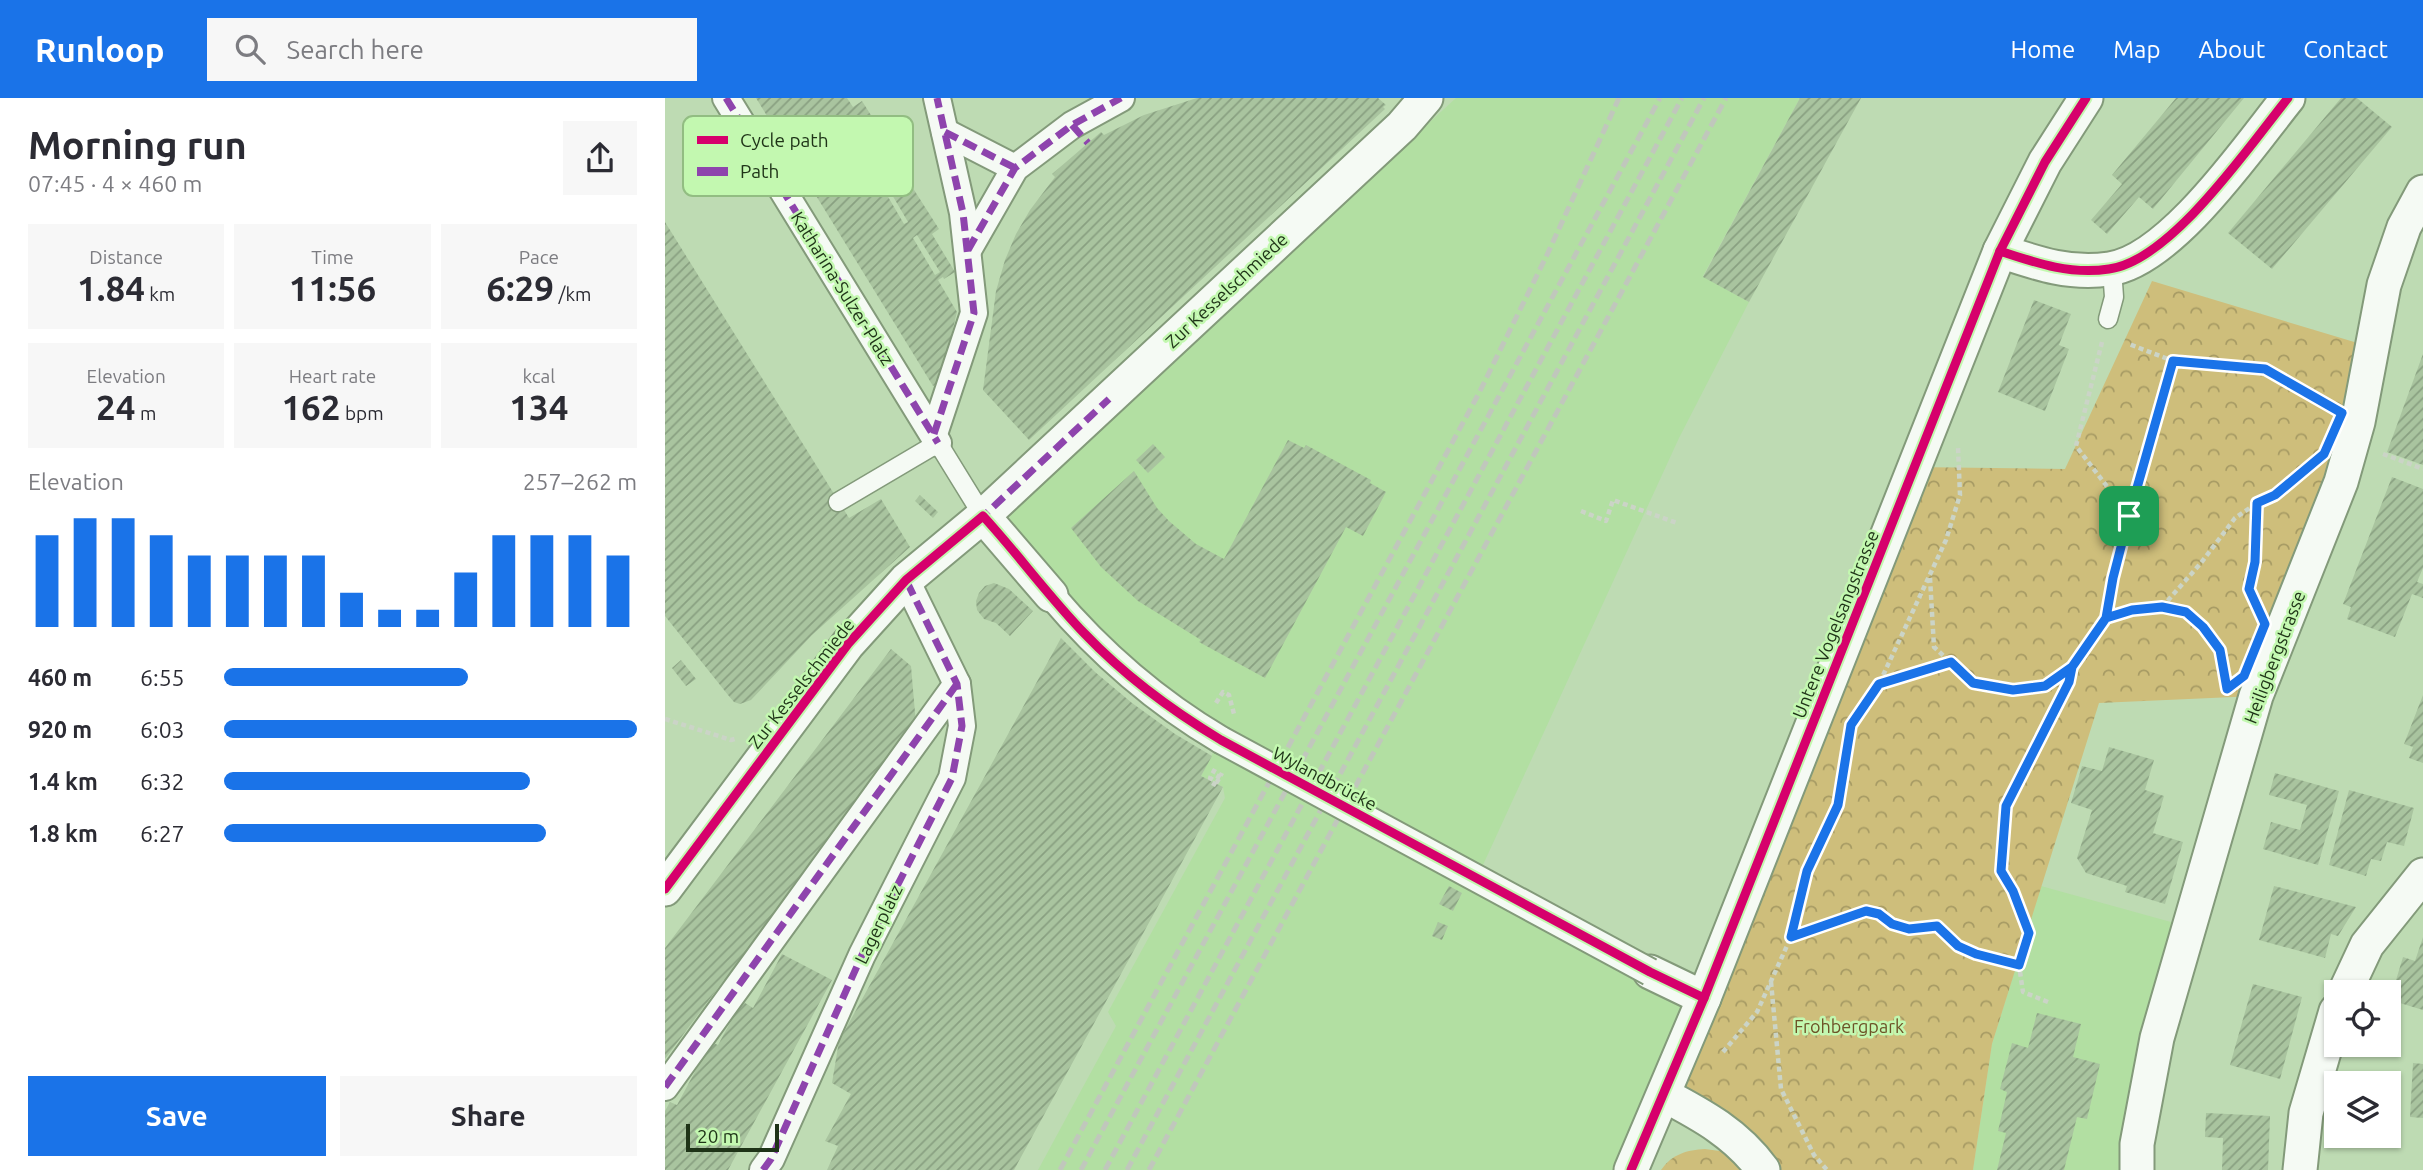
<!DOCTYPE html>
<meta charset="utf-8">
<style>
body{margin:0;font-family:Ubuntu,sans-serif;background:#f7f7f7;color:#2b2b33;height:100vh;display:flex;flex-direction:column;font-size:26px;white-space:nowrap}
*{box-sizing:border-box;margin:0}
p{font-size:23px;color:#7c7c81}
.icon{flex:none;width:38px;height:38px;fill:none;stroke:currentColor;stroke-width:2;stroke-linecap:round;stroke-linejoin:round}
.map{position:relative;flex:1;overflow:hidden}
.details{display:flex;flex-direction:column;background:#fff;width:665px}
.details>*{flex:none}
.controls{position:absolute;left:1659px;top:882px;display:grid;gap:14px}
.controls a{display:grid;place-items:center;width:77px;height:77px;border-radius:0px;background:#fff;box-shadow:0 2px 5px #0004;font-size:35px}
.scale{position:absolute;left:21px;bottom:18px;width:93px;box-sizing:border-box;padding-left:7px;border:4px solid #1e3317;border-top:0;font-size:19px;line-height:24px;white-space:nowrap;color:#1e3317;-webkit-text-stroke:5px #c3f8b0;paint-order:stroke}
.pin{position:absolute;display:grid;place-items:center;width:60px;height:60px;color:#fff;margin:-30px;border-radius:14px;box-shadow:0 4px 10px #0006}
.round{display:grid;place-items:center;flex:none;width:74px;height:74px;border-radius:0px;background:#f7f7f7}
.summary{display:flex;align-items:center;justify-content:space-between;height:119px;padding:0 28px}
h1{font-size:38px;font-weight:600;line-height:52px}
.metrics{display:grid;grid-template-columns:repeat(3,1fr);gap:10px;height:119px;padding:7px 28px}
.metrics div{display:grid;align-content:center;border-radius:0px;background:#f7f7f7;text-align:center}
.metrics b{font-size:35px;font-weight:600}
.metrics small{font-size:19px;font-weight:400}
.metrics p{font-size:19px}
.chart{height:196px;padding:14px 28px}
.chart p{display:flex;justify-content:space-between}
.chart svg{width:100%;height:126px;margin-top:7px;stroke:#1a73e8;stroke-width:6}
.button{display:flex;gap:14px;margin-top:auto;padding:14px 28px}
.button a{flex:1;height:80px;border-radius:0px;background:#1a73e8;color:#fff;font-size:28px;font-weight:600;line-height:80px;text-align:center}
.button a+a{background:#f7f7f7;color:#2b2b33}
ul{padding:0 28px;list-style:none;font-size:23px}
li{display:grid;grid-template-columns:112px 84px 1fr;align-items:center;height:52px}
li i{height:18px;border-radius:9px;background:#1a73e8}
header{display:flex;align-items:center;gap:42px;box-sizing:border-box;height:98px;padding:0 35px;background:#1a73e8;color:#fff}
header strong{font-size:33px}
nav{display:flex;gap:38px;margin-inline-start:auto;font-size:24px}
.search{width:490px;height:63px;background:#f7f7f7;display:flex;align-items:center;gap:18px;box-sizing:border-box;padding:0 24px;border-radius:0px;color:#7c7c81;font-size:26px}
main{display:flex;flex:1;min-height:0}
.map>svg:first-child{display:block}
</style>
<header>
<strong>Runloop</strong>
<div class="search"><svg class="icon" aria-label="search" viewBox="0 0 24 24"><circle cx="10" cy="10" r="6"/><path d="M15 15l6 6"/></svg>Search here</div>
<nav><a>Home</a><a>Map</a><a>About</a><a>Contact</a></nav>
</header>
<main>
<section class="details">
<div class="summary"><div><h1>Morning run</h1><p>07:45 · 4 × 460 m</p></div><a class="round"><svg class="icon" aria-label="share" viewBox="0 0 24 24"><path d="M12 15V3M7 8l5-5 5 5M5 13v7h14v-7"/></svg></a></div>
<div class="metrics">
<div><p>Distance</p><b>1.84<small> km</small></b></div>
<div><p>Time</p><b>11:56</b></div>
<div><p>Pace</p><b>6:29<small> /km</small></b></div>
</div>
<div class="metrics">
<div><p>Elevation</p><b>24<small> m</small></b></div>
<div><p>Heart rate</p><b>162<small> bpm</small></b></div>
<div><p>kcal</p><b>134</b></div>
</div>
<div class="chart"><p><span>Elevation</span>257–262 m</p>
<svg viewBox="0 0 160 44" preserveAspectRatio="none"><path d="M5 44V12M15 44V6M25 44V6M35 44V12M45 44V19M55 44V19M65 44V19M75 44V19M85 44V32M95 44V38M105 44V38M115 44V25M125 44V12M135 44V12M145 44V12M155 44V19"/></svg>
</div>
<ul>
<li><b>460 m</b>6:55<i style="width:59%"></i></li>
<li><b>920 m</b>6:03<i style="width:100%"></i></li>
<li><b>1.4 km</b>6:32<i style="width:74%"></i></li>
<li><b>1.8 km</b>6:27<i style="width:78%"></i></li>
</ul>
<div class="button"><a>Save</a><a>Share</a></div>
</section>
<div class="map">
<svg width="1758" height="1072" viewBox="0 0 1758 1072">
<defs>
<pattern id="park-crowns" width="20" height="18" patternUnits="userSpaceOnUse" patternTransform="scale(1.75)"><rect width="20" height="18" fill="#cebe7b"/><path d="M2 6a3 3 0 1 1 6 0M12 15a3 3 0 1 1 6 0" fill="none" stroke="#a79b64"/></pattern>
<pattern id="building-hatch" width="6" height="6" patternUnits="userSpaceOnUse" patternTransform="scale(1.75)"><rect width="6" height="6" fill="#a9c49f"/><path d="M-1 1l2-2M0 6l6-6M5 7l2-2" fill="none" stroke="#89a081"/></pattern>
</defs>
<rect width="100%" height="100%" fill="#bedbb3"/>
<g fill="#b2dfa2">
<path d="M791,0H1135L1038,178L1084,204L1014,340L812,780L1039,900L966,1072H373L451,928L443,914L560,700L558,689L536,678L559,634L489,586L425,527L344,427L346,409Z"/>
<path d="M1376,788L1524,829L1472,1072H1308L1327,946Z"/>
</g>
<g fill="url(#park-crowns)">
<path d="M1487,183L1706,249L1591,598L1434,605L1327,946L1308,1072H1098L999,997L1248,369L1400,371Z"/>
<path d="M1040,1051L1062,1054L1080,1072H996C1007,1056 1022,1052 1040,1051Z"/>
</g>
<g fill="url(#building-hatch)" fill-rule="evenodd">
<path d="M91,0H182L188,9L197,3L247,82L244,84L274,131L267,136L290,174L279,181L278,179L273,182L292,214L275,284L268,288ZM226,95L243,124L239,126L222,97ZM252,137L275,174L270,177L248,140Z"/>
<path d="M532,0H713L721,7L718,9L720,11L364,342L318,292L331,193L340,162L351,136L365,112L390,79L387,76L436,34L439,37L479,17Z"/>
<path d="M1135,0H1196L1084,204L1038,179Z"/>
<path d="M1511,0H1579L1488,111L1474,99L1442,136L1426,122L1457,86L1447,77Z"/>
<path d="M1676,0H1692L1727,29L1607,171L1563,135Z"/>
<path d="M0,124L184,420L216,401L245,449L147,537L86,602L75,606L69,604L63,597L0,518Z"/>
<path d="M1369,202L1406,216L1394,247L1404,251L1380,313L1333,294Z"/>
<path d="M1758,256V367L1722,354Z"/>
<path d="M623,342L639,350L641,347L706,382L705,385L721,394L698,438L681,429L600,580L534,544L536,542L473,503L436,469L406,430L469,373L492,410L504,423L531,446L559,461Z"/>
<path d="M488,346L500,359L483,375L471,362Z"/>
<path d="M1727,379L1758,391V470L1752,484L1758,486V500L1747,496L1730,539L1682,521L1686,509L1678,506Z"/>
<path d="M255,397L273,414L268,420L250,403Z"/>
<path d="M329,485L344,491L368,513L345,538L331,525L319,521L312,512L311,503L314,495L320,488Z"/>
<path d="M396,540L430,574L467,605L510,636L547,658L536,678L558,689L349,1072H162L173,1048L160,1043L186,996L167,985L174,943Z"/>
<path d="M226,551L246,568L251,626L121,797L123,799L82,851L85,854L61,884L59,882L0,961V850Z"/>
<path d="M16,562L31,581L21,588L7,570Z"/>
<path d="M1758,597V665L1744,660L1748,649L1739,646Z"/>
<path d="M1444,649L1489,662L1480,692L1499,698L1488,735L1518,744L1500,806L1460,794L1462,788L1421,775L1412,760L1427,712L1406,705L1417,668L1437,673Z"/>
<path d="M1610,675L1674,693L1653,767L1598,751L1606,724L1635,732L1642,707L1604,697Z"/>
<path d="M1684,692L1749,710L1739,748L1722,744L1716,763L1706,761L1701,778L1664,767Z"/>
<path d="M784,788L797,795L788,813L774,806Z"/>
<path d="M1609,788L1691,809L1673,838L1666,836L1660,860L1594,842Z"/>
<path d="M773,824L783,828L777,842L767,838Z"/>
<path d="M1758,839V912L1725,902L1738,859L1750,863Z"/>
<path d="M117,856L167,882L63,1072H0V1013L5,1004L12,1007L46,944L53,947L77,903L88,910Z"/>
<path d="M1588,886L1637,899L1615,981L1565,967Z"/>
<path d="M1372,915L1416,926L1408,959L1435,966L1422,1021L1412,1019L1399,1072H1332L1341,1035L1333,1033L1342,994L1335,991L1347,945L1363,950Z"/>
<path d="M1748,965L1758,966V1020L1745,1019Z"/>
<path d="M1541,1015L1605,1018L1603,1072H1557L1558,1040L1540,1039Z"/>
</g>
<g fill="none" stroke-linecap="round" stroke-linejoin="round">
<g stroke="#839a7a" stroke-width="21">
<g id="service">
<path d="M1443,221L1449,199L1447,171"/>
<path d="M173,404L273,345L318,418"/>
</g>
</g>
<g stroke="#839a7a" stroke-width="30">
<g id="pedestrian">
<path d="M61,0L273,345"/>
<path d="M280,34L350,70"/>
<path d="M303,152L350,70L407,27L456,0"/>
<path d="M269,336L309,215L298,115L272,0"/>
<path d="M386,497C435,555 490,603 556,642"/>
<path d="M0,989L292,586"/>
<path d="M98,1072L106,1061L197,857L287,680L297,628L292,586L241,482"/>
</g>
</g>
<g stroke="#839a7a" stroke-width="37">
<g id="minor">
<path d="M1335,153C1371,165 1405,177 1444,171C1506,163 1585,47 1623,0"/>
<path d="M318,418L386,497"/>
<path d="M0,791L183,546L241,482L318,418L737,28L761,0"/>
<path d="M985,874L1039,900"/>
<path d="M1680,894L1702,847L1758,777"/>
<path d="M999,997C1037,1017 1072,1036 1098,1072"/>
<path d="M966,1072L1039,900L1335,153L1380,64L1421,0"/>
<path d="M1472,1072V1046L1492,940L1591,598L1676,384L1693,324L1719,187L1739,129L1758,94"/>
<path d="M1635,1072L1641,1015L1671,913"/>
</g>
</g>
<g stroke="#cbd4c7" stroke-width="4.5" stroke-dasharray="5 3.5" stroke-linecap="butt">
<path d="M1437,244L1411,348L1464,417"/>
<path d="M1508,263L1599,271L1665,308"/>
<path d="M1718,356L1758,371"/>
<path d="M916,413L941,423L948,402L1012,425"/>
<path d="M1265,480L1269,549L1308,585L1348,591L1380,588L1407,569L1441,520L1467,512L1497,509L1521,514L1538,529L1555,552L1560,584"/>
<path d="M1591,507L1584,491L1590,464L1592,406"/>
<path d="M1497,509L1536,465L1570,420L1592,405L1610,397L1647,366"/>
<path d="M1441,520C1456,433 1484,348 1508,263L1464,246"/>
<path d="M1214,586L1285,564"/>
<path d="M551,605L558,594L564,597L569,616"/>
<path d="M0,621L66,642L73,640"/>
<path d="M550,671L545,680L552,684L557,675"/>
<path d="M1126,839L1201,813L1214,816L1227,826L1244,831L1272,828L1293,848L1311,856L1354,867"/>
<path d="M1106,884L1116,991L1149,1057L1162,1072"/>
<path d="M1383,904L1358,894L1354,867L1364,835L1348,793L1336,773L1341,708L1403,584L1407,569"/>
<path d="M1058,954L1092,914L1126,839L1141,773L1173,707L1186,627L1214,586L1281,442L1295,397L1293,349"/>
</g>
<use href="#service" stroke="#f5faf4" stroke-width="18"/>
<use href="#pedestrian" stroke="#f5faf4" stroke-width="26"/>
<use href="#minor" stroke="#f5faf4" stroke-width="33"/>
<g stroke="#c0c7bc" stroke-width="5" stroke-dasharray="10 5" stroke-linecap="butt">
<path d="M395,1072L814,295L881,159L954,0"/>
<path d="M416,1072L995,0"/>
<path d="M440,1072L1017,0"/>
<path d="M462,1072L1039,0"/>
<path d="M484,1072L1061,0"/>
</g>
<g stroke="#839a7a" stroke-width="30" stroke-linecap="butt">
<path id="pedestrian-bridge" d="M556,642L985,874"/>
</g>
<path stroke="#cbd4c7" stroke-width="4.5" stroke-dasharray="5 3.5" stroke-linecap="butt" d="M548,688L556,674"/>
<use href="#pedestrian-bridge" stroke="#f5faf4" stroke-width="26"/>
<g stroke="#8e44ad" stroke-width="7" stroke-dasharray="14 7" stroke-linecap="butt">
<path d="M61,0L273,345"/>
<path d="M407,27L423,45"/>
<path d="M280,34L350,70"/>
<path d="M303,152L350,70L407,27L456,0"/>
<path d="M269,336L309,215L298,115L272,0"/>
<path d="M313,423L444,301"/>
<path d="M0,989L292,586"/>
<path d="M98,1072L106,1061L197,857L287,680L297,628L292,586L241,482"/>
</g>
<g stroke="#c3f8b0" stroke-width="13">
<g id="cycleway">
<path d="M1335,153C1371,165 1405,177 1444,171C1506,163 1585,47 1623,0"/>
<path d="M0,791L183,546L241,482L318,418C353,456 384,499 420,536C460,578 506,612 556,642L985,874L1039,900"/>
<path d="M966,1072L1039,900L1335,153L1380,64L1421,0"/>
</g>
</g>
<use href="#cycleway" stroke="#d6006c" stroke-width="9"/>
</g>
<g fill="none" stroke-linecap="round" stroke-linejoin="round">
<g stroke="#fff" stroke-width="14">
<path id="route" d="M1464,418L1448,480L1441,520L1407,569L1380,588L1348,592L1308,585L1286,564L1214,586L1186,627L1173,707L1142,773L1126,839L1201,813L1214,816L1227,826L1244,831L1272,828L1293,848L1311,856L1354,867L1364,835L1348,793L1336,773L1341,708L1404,584L1407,569L1441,520L1467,512L1497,509L1521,514L1538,529L1555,552L1562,591L1579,578L1600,526L1584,491L1590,464L1592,405L1610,397L1659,356L1677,315L1600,271L1508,263L1464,418"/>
</g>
<use href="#route" stroke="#1a73e8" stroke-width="9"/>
</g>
<g text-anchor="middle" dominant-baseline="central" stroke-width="5" stroke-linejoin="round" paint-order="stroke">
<g font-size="18" fill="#1e3317" stroke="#c3f8b0">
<text transform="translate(178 190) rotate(58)">Katharina-Sulzer-Platz</text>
<text transform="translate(561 192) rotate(-43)">Zur Kesselschmiede</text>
<text transform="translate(1170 526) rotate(-68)">Untere Vogelsangstrasse</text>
<text transform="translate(1609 559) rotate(-69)">Heiligbergstrasse</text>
<text transform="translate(136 585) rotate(-52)">Zur Kesselschmiede</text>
<text transform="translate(660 680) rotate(28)">Wylandbrücke</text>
<text transform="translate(213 826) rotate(-64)">Lagerplatz</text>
</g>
<g font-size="18" fill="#6d5327" stroke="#c3f8b0">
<text x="1184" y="928">Frohbergpark</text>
</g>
</g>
<rect x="18" y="18" width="230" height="80" rx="10" fill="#c3f8b0" stroke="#92bd82" stroke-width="2"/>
<rect x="32" y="38" width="31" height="8" fill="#d6006c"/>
<rect x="32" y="69" width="31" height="9" fill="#8e44ad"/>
<g font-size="19" fill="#1e3317">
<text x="75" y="49">Cycle path</text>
<text x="75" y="80">Path</text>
</g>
</svg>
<div class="controls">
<a><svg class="icon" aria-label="locate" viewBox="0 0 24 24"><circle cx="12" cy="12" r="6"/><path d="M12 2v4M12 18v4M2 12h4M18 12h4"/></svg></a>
<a><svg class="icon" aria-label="layers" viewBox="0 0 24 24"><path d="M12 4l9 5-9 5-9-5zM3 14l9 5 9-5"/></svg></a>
</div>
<div class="scale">20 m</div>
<div class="pin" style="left:1464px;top:418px;background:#1e9e55"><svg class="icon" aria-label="arrive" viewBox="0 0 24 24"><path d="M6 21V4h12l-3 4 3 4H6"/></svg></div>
</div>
</main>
